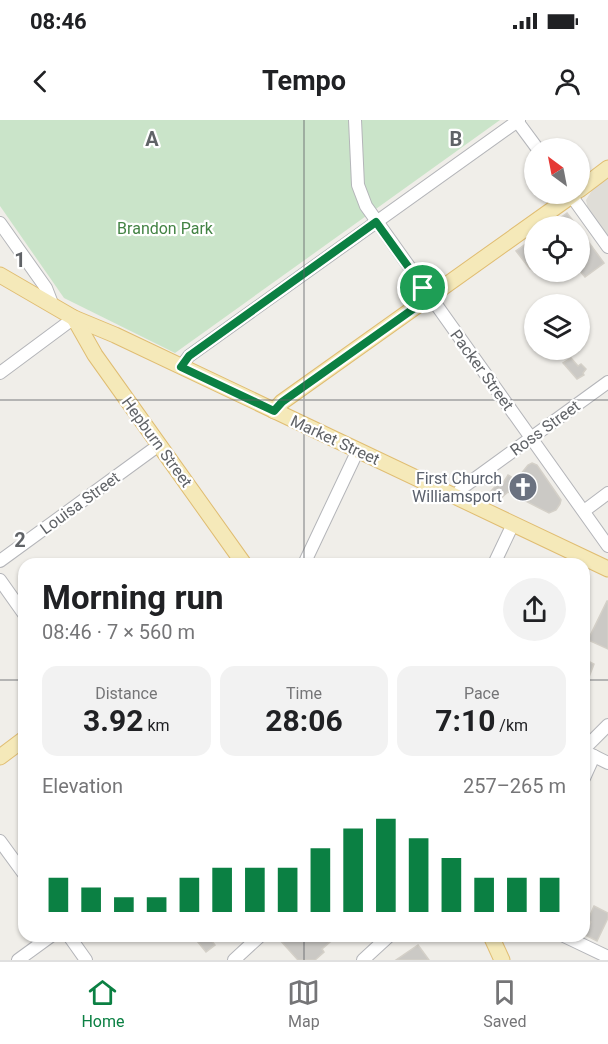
<!DOCTYPE html>
<meta charset="utf-8">
<style>
body{margin:0;font-family:Roboto,sans-serif;background:#f2f2f2;color:#202124;height:100vh;display:flex;flex-direction:column;font-size:22px;white-space:nowrap}
*{box-sizing:border-box;margin:0}
p{font-size:20px;color:#757577}
.icon{flex:none;width:33px;height:33px;fill:none;stroke:currentColor;stroke-width:2;stroke-linecap:round;stroke-linejoin:round}
.map{position:relative;flex:1;overflow:hidden}
.sheet{position:absolute;left:18px;top:438px;width:572px;height:384px;display:flex;flex-direction:column;background:#fff;border-radius:18px;box-shadow:0 2px 4px #0004}
.sheet>*{flex:none}
.needle{width:39px;rotate:328deg}
.tools{position:absolute;left:524px;top:18px;display:grid;gap:12px}
.tools a{display:grid;place-items:center;width:66px;height:66px;border-radius:50%;background:#fff;box-shadow:0 2px 4px #0004;font-size:30px}
.pin{position:absolute;display:grid;place-items:center;width:51px;height:51px;color:#fff;margin:-26px;border:3px solid #fff;border-radius:50%;box-shadow:0 2px 6px #0007}
.round{display:grid;place-items:center;flex:none;width:63px;height:63px;border-radius:32px;background:#f2f2f2}
.overview{display:flex;align-items:center;justify-content:space-between;height:102px;padding:0 24px}
h1{font-size:33px;font-weight:700;line-height:45px}
.metrics{display:grid;grid-template-columns:repeat(3,1fr);gap:9px;height:102px;padding:6px 24px}
.metrics div{display:grid;align-content:center;border-radius:15px;background:#f2f2f2;text-align:center}
.metrics b{font-size:30px;font-weight:700}
.metrics small{font-size:16px;font-weight:400}
.metrics p{font-size:16px}
.chart{height:168px;padding:12px 24px}
.chart p{display:flex;justify-content:space-between}
.chart svg{width:100%;height:108px;margin-top:6px;stroke:#0b8043;stroke-width:6}
.status{display:flex;justify-content:space-between;align-items:center;height:42px;padding:0 30px;background:#fff;direction:ltr}
.status svg{height:16px;fill:currentColor}
header{display:flex;justify-content:space-between;align-items:center;height:78px;padding:0 24px;background:#fff;font-size:27px;font-weight:700}
.tab-bar{display:flex;justify-content:space-around;align-items:center;height:84px;border-top:2px solid #e0e0e0;background:#fff;font-size:16px;color:#757577}
.tab-bar a{display:grid;justify-items:center;gap:3px}
.tab-bar .current{color:#0b8043}
.map>svg:first-child{display:block}
</style>
<div class="status"><b>08:46</b><svg viewBox="0 0 49 12"><path d="M0 12V9h3v3zM5 12V6h3v6zM10 12V3h3v9zM15 12V0h3v12zM26 1h20v11H26zM47 4h2v5h-2z"/></svg></div>
<header><svg class="icon" aria-label="back" viewBox="0 0 24 24"><path d="M15 5l-7 7 7 7"/></svg>Tempo<svg class="icon" aria-label="person" viewBox="0 0 24 24"><circle cx="12" cy="8" r="4"/><path d="M4 21q1-7 8-7t8 7"/></svg></header>
<div class="map">
<svg width="608" height="840" viewBox="0 0 608 840">
<rect width="100%" height="100%" fill="#f0eee9"/>
<path fill="#dfddd7" d="M608,55V119L588,90L586,80L594,67Z"/>
<path fill="#cae4c9" d="M0,0H500L175,233L64,178L0,86Z"/>
<g fill="#cbc9c5" stroke="#d4d0c8" stroke-width="1.5">
<path d="M567,93L577,106H549Z"/>
<path d="M579,109L604,143L585,157L579,150Z"/>
<path d="M534,118V146L530,149L516,131Z"/>
<path d="M571,238L578,246L581,244L586,249L583,253L584,255L577,259L563,243Z"/>
<path d="M532,343L537,345L561,380L560,384L556,390L549,393L508,372L501,378L491,371L501,360L503,363L508,355L516,360L528,345Z"/>
<path d="M607,481H608V529L588,520Z"/>
<path d="M584,539L594,544L584,570Z"/>
<path d="M594,786L608,793V798L597,821L585,815L591,802L588,800Z"/>
<path d="M193,816H208L215,825L206,832Z"/>
<path d="M281,816H337L322,829L324,832L315,840H298L278,818Z"/>
<path d="M418,825L429,840H396Z"/>
</g>
<g fill="none" stroke-linecap="round" stroke-linejoin="round">
<g stroke="#b4b5b9" stroke-width="14">
<g id="minor">
<path d="M355,0L358,65L366,86L608,426"/>
<path d="M517,1L537,28"/>
<path d="M570,74L608,127"/>
<path d="M0,103L46,168L53,186"/>
<path d="M181,247L189,236L519,0"/>
<path d="M0,253L74,198"/>
<path d="M455,377L462,368L608,262"/>
<path d="M584,391L608,373"/>
<path d="M0,441L159,325"/>
<path d="M304,444L358,330"/>
<path d="M494,444L513,404"/>
<path d="M0,460L24,494"/>
<path d="M584,629L608,605"/>
<path d="M584,631L608,643"/>
<path d="M584,658L594,636"/>
<path d="M0,721L24,754"/>
<path d="M69,816L86,840"/>
<path d="M564,816L608,837"/>
<path d="M18,840L51,816"/>
<path d="M234,840L260,816"/>
<path d="M363,840L389,816"/>
</g>
</g>
<g stroke="#e0bd72" stroke-width="17">
<g id="major">
<path d="M579,70L608,48"/>
<path d="M0,155L74,198L115,215L608,449"/>
<path d="M74,198L95,235L244,444"/>
<path d="M274,291L282,282L574,74"/>
<path d="M0,637L24,619"/>
<path d="M491,816L502,840"/>
</g>
</g>
<use href="#minor" stroke="#fff" stroke-width="12"/>
<use href="#major" stroke="#f5e9b9" stroke-width="15"/>
</g>
<g fill="none" stroke-linecap="round" stroke-linejoin="round">
<g stroke="#fff" stroke-width="12">
<path id="route" d="M376,102L430,177L282,282L274,291L181,247L189,236Z"/>
</g>
<use href="#route" stroke="#0b8043" stroke-width="8"/>
</g>
<path fill="none" stroke="#606367" stroke-width="1.5" stroke-opacity="0.55" d="M304,0V444M0,280H608M0,560H24M584,560H608M304,816V840"/>
<defs>
<g id="church-disc" transform="scale(1.5)"><circle r="9.5" fill="#6b7280" stroke="#fff"/><path d="M-1.2-6h2.4v3.5h3.3v2.4h-3.3V6h-2.4V-.1h-3.3v-2.4h3.3Z" fill="#fff"/></g>
</defs>
<g fill-rule="evenodd">
<use href="#church-disc" x="523" y="367"/>
</g>
<g text-anchor="middle" dominant-baseline="central" stroke-width="4.5" stroke-linejoin="round" paint-order="stroke">
<g font-size="16" fill="#438344" stroke="#fff">
<text x="165" y="108">Brandon Park</text>
</g>
<g font-size="16" fill="#606367" stroke="#fff">
<text transform="translate(482 250) rotate(54)">Packer Street</text>
<text transform="translate(545 308) rotate(-36)">Ross Street</text>
<text transform="translate(335 320) rotate(25)">Market Street</text>
<text transform="translate(157 322) rotate(54)">Hepburn Street</text>
<text transform="translate(80 383) rotate(-36)">Louisa Street</text>
</g>
<g font-size="16" fill="#5b616d" stroke="#fff" text-anchor="end">
<text x="502" y="358">First Church<tspan x="502" dy="18">Williamsport</tspan></text>
</g>
</g>
<g font-size="20" text-anchor="middle" font-weight="bold" fill="#606367" stroke="#fff" stroke-width="4.5" stroke-linejoin="round" paint-order="stroke">
<text x="152" y="26">A</text>
<text x="456" y="26">B</text>
<text x="20" y="147">1</text>
<text x="20" y="427">2</text>
</g>
</svg>
<div class="tools">
<a><svg class="needle" viewBox="-14 -14 28 28"><path d="M0-13l5 13h-10z" fill="#e53935"/><path d="M0 13l5-13h-10z" fill="#757577"/></svg></a>
<a><svg class="icon" aria-label="locate" viewBox="0 0 24 24"><circle cx="12" cy="12" r="6"/><path d="M12 2v4M12 18v4M2 12h4M18 12h4"/></svg></a>
<a><svg class="icon" aria-label="layers" viewBox="0 0 24 24"><path d="M12 4l9 5-9 5-9-5zM3 14l9 5 9-5"/></svg></a>
</div>
<div class="pin" style="left:423px;top:168px;background:#1e9e55"><svg class="icon" aria-label="arrive" viewBox="0 0 24 24"><path d="M6 21V4h12l-3 4 3 4H6"/></svg></div>
<section class="sheet">
<div class="overview"><div><h1>Morning run</h1><p>08:46 · 7 × 560 m</p></div><a class="round"><svg class="icon" aria-label="share" viewBox="0 0 24 24"><path d="M12 15V3M7 8l5-5 5 5M5 13v7h14v-7"/></svg></a></div>
<div class="metrics">
<div><p>Distance</p><b>3.92<small> km</small></b></div>
<div><p>Time</p><b>28:06</b></div>
<div><p>Pace</p><b>7:10<small> /km</small></b></div>
</div>
<div class="chart"><p><span>Elevation</span>257–265 m</p>
<svg viewBox="0 0 160 44" preserveAspectRatio="none"><path d="M5 44V30M15 44V34M25 44V38M35 44V38M45 44V30M55 44V26M65 44V26M75 44V26M85 44V18M95 44V10M105 44V6M115 44V14M125 44V22M135 44V30M145 44V30M155 44V30"/></svg>
</div>
</section>
</div>
<nav class="tab-bar">
<a class="current"><svg class="icon" aria-label="home" viewBox="0 0 24 24"><path d="M3 11l9-7 9 7M6 9v11h12V9"/></svg>Home</a>
<a><svg class="icon" aria-label="map" viewBox="0 0 24 24"><path d="M3 6l6-2 6 2 6-2v14l-6 2-6-2-6 2zM9 4v14M15 6v14"/></svg>Map</a>
<a><svg class="icon" aria-label="saved" viewBox="0 0 24 24"><path d="M7 4h10v16l-5-4-5 4z"/></svg>Saved</a>
</nav>
